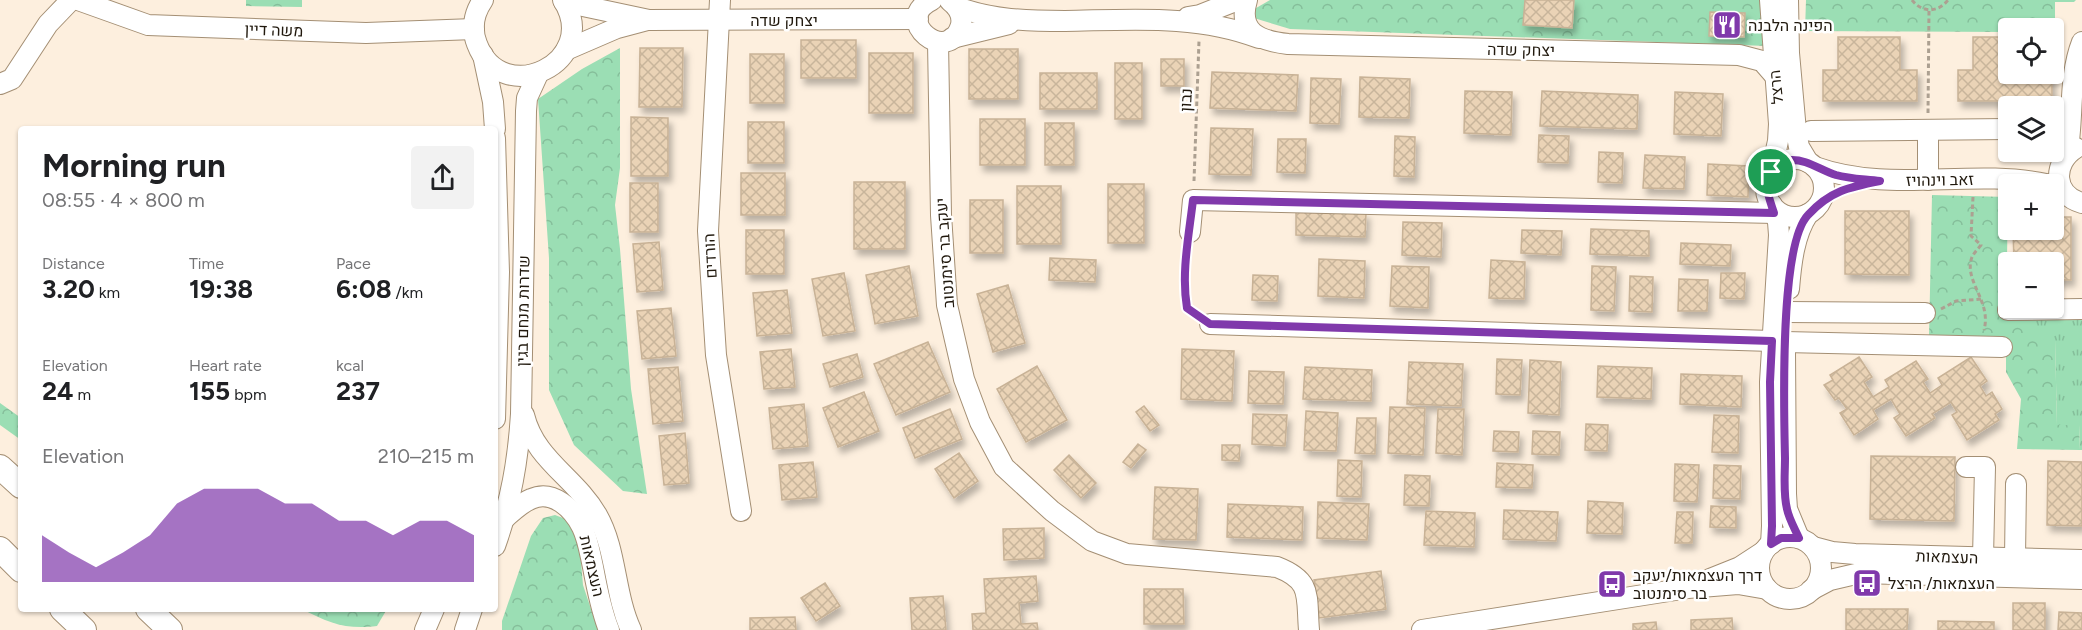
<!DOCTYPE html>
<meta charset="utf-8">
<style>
body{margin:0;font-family:Figtree,Heebo,sans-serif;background:#f2f2f2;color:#202124;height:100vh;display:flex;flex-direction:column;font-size:22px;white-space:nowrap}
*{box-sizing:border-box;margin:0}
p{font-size:20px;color:#757577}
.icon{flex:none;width:33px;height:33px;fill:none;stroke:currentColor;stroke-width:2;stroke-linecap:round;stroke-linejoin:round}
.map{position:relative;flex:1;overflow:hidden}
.details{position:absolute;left:18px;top:126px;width:480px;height:486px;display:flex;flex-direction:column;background:#fff;border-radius:6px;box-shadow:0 2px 4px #0004}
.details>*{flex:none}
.fabs{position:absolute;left:1998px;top:18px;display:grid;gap:12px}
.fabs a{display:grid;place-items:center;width:66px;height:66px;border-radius:6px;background:#fff;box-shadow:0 2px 4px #0004;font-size:30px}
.pin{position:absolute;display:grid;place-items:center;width:51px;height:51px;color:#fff;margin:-26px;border:3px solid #fff;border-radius:50%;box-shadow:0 2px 6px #0007}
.round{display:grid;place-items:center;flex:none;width:63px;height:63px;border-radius:6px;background:#f2f2f2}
.summary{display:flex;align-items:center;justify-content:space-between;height:102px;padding:0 24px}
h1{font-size:33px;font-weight:700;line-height:45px}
.stats{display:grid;grid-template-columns:repeat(3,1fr);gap:9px;height:102px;padding:6px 24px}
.stats div{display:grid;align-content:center}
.stats b{font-size:26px;font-weight:700}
.stats small{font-size:16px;font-weight:400}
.stats p{font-size:16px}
.chart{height:168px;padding:12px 24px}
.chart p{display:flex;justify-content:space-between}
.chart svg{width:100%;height:108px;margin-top:6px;fill:#8039ab;opacity:.7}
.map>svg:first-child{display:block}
</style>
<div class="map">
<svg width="2082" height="630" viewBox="0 0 2082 630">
<defs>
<pattern id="grass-tufts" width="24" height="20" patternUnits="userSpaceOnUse" patternTransform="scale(1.5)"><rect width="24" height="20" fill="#9bdeb4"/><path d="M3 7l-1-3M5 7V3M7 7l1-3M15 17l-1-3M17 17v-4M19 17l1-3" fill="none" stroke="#85be9a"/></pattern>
<pattern id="forest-crowns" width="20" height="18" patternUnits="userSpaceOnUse" patternTransform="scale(1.5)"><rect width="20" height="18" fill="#9bdeb4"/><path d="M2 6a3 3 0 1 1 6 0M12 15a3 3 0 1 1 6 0" fill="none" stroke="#85be9a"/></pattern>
<pattern id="building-cross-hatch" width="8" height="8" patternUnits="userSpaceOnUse" patternTransform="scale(1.5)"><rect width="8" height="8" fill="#ead3b6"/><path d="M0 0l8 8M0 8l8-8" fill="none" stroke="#c8b59b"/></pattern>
<filter id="shadow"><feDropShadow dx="3.5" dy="6" stdDeviation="3" flood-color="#0004"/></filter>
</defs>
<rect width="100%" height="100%" fill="#fdefde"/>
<path fill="url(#grass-tufts)" d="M2082,319V450H2080L2079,425H2057L2055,340L2032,339V320Z"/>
<g fill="url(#forest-crowns)">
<path d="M246,0H302V7L246,6Z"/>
<path d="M1270,0H1764L1767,46L1290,29L1244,15Z"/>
<path d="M1806,0H2076L2074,2H2055V32L2054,28H2008V32L1805,31Z"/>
<path d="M620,48V168L615,205L620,249L631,389L647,494L623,491L574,445L549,390V258L538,99L582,69Z"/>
<path d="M1932,195L2008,197L2006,320H2032V339H2055L2057,425H2079L2080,450L2017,449L2021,399L2006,372V338L1929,337Z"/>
<path d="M0,403L21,418V440L0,425Z"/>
<path d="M555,515L571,521L579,539L583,585L598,630H502V621L531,536L543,518Z"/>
<path d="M302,609H387L377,626C347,630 328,623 302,609Z"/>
</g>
<g fill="url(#building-cross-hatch)" stroke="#c8b296" stroke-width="1.5" filter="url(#shadow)">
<path d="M1525,0H1574L1572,28L1523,25Z"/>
<path d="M1710,12L1745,13L1744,37L1709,36Z"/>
<path d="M1838,37H1900V70H1917V101H1823V70H1838Z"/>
<path d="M1973,37H2008V74H2052V101H1958V70H1973Z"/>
<rect x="801" y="40" width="55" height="38"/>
<path d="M640,48H683L682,107H639Z"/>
<rect x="969" y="49" width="49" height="50"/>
<rect x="869" y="53" width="44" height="60"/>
<rect x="750" y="54" width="34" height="49"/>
<rect x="1161" y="59" width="23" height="27"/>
<rect x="1115" y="63" width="27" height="56"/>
<path d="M1212,72L1298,75L1296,111L1210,108Z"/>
<rect x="1040" y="73" width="57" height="36"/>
<path d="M1360,77L1410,79L1409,118L1359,117Z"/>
<path d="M1311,78L1341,79L1339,124L1310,123Z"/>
<path d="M1465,91L1512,92L1511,135L1464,133Z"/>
<path d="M1542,91L1638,95L1637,129L1540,126Z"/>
<path d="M1675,92L1723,94L1721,136L1674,134Z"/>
<path d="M631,117L668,118V176H631Z"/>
<rect x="980" y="119" width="45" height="46"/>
<rect x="748" y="122" width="36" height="41"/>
<rect x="1045" y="123" width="29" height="42"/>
<path d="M1211,128L1253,129L1251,175L1209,174Z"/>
<path d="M1539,135L1569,136L1568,163L1538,162Z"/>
<path d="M1395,136L1415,137L1414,177L1394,176Z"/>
<path d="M1278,139H1306L1305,173L1277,172Z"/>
<path d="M1599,152L1623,153L1622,183L1598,182Z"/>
<path d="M1645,155L1685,157L1684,189L1643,188Z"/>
<path d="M1708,164L1749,166L1748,197L1707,195Z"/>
<rect x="741" y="173" width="44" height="42"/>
<rect x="854" y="182" width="51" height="67"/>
<rect x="630" y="183" width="28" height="49"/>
<rect x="1108" y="184" width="36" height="59"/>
<rect x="1017" y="186" width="44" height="58"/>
<rect x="970" y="200" width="33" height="53"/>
<path d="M1296,211L1366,213L1365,237L1296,235Z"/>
<path d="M1845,211H1909V275L1845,274Z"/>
<path d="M2054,217H2071V280H2054V262H2014L2013,230H2054Z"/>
<path d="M1403,222L1442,223L1441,257L1402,255Z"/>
<path d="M1591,229L1649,231V256L1590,254Z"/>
<rect x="746" y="230" width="38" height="44"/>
<path d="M1522,230L1562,231L1561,255L1521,253Z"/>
<path d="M659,242L663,290L637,292L633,244Z"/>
<path d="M1681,243L1731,245L1730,266L1680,264Z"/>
<path d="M1050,258L1096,260L1095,282L1049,280Z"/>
<path d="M1319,259L1365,261L1364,298L1318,296Z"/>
<path d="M1491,260L1525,262L1524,299L1489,298Z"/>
<path d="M909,266L918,316L875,324L866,275Z"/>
<path d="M1392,266L1429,267L1428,308L1390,306Z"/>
<path d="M1592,266L1616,267L1614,311L1591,310Z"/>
<path d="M844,273L855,331L823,336L812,279Z"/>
<path d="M1721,273H1745L1744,299L1720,298Z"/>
<path d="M1253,275L1278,276L1277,301L1252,300Z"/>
<path d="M1630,276L1653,277L1652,312L1629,311Z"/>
<path d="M1679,279L1708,280L1707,311H1678Z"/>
<path d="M1008,285L1025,343L993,352L977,294Z"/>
<path d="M787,290L792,333L757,336L753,293Z"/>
<path d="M671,308L676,356L642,359L637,311Z"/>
<path d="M928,342L950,392L896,415L874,364Z"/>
<path d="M791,349L795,387L764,389L760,352Z"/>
<path d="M1182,349L1234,351L1232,401L1181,399Z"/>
<path d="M857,354L863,377L830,387L823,364Z"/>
<path d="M1859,357L1872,377L1864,382L1873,397L1889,387L1885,380L1916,361L1928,379L1923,382L1930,393L1942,385L1938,378L1971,357L1987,381L1980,386L1986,396L1992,392L2002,409L1995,414L1999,420L1967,440L1952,415L1957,412L1951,402L1932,414L1935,418L1906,436L1894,418L1900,414L1891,399L1873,410L1878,419L1854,435L1840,413L1847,409L1839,398L1835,400L1824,385L1833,380L1830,375Z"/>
<path d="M1497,359L1522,360L1520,395L1496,394Z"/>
<path d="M1530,360L1561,362L1559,415L1528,413Z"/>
<path d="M1409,362L1463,364L1461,406L1407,404Z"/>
<path d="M1037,366L1067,420L1026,442L997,389Z"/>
<path d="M1598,366L1652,368L1651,399L1597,397Z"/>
<path d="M678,367L683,421L653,424L648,369Z"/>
<path d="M1305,367L1372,370L1371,401L1303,399Z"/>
<path d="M1249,371L1284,372L1283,404L1248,403Z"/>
<path d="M1681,374L1742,376L1741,407L1680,404Z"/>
<path d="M864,392L879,431L838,447L823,408Z"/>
<path d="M804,404L808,446L773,449L769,408Z"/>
<path d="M1144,406L1159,425L1150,431L1136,412Z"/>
<path d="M1390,407L1425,408L1423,455L1388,453Z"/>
<path d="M950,409L962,439L915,458L903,428Z"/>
<path d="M1438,409H1464L1462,455L1436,453Z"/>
<path d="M1306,411L1338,413L1336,451L1304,450Z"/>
<path d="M1253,414L1287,415L1285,446L1252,444Z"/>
<path d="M1714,415L1739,416L1738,453L1712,452Z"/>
<path d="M1357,418H1376L1375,454L1355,453Z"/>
<path d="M1586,424L1608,425L1607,451L1585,450Z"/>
<path d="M1494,431L1519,432L1518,452L1493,451Z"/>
<path d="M1533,431L1560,432L1559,455L1532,454Z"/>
<path d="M685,433L689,483L664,485L659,436Z"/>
<path d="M1138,444L1146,450L1131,468L1123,462Z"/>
<path d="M1222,445H1240L1239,461L1222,460Z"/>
<path d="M959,453L978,481L954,498L935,469Z"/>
<path d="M1069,455L1096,483L1081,498L1054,470Z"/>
<path d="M1871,456L1955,457L1954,521L1870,519Z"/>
<path d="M1338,460L1362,461L1361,497L1337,496Z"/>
<path d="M2048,461L2082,462V526L2047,525Z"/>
<path d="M813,462L817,497L782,500L779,465Z"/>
<path d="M1497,463L1533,465L1532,488L1496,487Z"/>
<path d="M1675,464L1699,465L1697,502L1674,501Z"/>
<path d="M1714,465L1741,466L1740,499L1713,498Z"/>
<path d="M1405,475L1430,476L1429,506L1404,505Z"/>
<path d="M1155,487L1198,489L1196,540L1153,539Z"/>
<path d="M1588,501L1623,503L1622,534L1587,533Z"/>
<path d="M1318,502L1369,504L1367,540L1317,538Z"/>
<path d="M1228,504L1303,507L1302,540L1227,537Z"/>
<path d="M1711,506L1736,507V528L1710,527Z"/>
<path d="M1504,510L1558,512L1556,541L1503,539Z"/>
<path d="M1426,511L1475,513L1474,547L1424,545Z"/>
<path d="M1677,512H1693L1692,543H1675Z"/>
<path d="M1044,528V558L1004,560L1003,529Z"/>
<path d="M1381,571L1386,609L1319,618L1314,580Z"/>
<path d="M1036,576L1038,601L1019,603L1021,624L1037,623L1038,630H973L972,614L986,613L984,579Z"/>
<path d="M825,583L840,606L816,621L801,598Z"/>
<path d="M1144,589H1183L1184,624H1144Z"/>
<path d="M943,596L946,630H912L910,598Z"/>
<rect x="2013" y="603" width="32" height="27"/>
<path d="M1846,609H1908L1907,630H1846Z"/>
<path d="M2059,612L2082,613V630H2058Z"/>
<path d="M795,617L796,630H750V618Z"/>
<path d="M1732,618L1733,630H1691V620Z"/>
<path d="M1938,621L1994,622V630H1938Z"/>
<path d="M1656,622L1657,630H1633V624Z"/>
</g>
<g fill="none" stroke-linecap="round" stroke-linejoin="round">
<g stroke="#a48f74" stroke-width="22">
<g id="minor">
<path d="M78,0L148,25L366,33L474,29"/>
<path d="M483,0C474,13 471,29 477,44C502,110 602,62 563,0"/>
<path d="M720,0L708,231L716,355L741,511"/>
<path d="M932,0C890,20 949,67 961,25C963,15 958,7 950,1"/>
<path d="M1247,0C1237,33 1261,41 1288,44L1739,55L1762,61L1775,76"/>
<path d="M1770,0L1779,124L1778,141L1771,173"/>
<path d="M1788,0L1789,53L1796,131L1799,147L1808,162"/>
<path d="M564,2L649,20L918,19"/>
<path d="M957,7C992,20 1028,21 1065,21C1130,20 1197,14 1259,38"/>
<path d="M1188,17L1200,15L1238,0"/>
<path d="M952,38L1009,24"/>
<path d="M938,42L941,215L947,305L964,379L980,422L1004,467L1052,511L1092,541L1127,554L1277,567C1313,581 1306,596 1309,630"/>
<path d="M566,50L617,28L647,20"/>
<path d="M483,55L493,102L495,129"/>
<path d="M0,84L12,79L48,24L71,0"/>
<path d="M1928,130V180"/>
<path d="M1811,131L2008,129"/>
<path d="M495,138L499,272L495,419"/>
<path d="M2076,148C2052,163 2053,195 2082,203"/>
<path d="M2067,155C2074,118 2068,78 2082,42"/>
<circle cx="1795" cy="188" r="29"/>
<path d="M1815,167C1890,194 1970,168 2046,184"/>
<path d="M1190,232L1193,200L1775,213"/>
<path d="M1789,289C1791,264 1794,235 1808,214"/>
<path d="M2008,310L2082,309"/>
<path d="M1787,312L1925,313"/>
<path d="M1210,324L1772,341"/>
<path d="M1785,342L2002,347"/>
<path d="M1785,351L1786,494L1787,509L1799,538"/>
<path d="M524,415C535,460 575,477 597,515C617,550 614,593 631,630"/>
<path d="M1966,467H1985L1983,558"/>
<path d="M505,518C513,511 521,503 531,499C553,489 573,509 582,527C588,539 590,554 593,567C597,589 601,610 609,630"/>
<circle cx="1790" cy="568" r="31"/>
<path d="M1771,544L1772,526L1770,382L1779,235L1778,222L1772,205"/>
<path d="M495,546C511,501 518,461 521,414L526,111L527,98L538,74"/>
<path d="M1813,547L1832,552L1855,554L2082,560"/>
<path d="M2015,558L2016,484"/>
<path d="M1710,579L1740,567L1763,552"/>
<path d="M1811,590L1830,580L1860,573L2082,579"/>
<path d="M425,630L434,609"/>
<path d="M465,630L472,609"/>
<path d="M1422,630L1688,588L1738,584L1767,589"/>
</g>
</g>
<g stroke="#a48f74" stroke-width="26">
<g id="major">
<path d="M0,467L21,486"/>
<path d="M0,549L21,570"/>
<path d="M62,609L84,630"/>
<path d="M148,609L170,630"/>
</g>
</g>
<g stroke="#aca091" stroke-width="3" stroke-dasharray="4.5 3" stroke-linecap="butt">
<path d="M1912,0C1922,13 1938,13 1948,0"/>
<path d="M1928,113L1929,10"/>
<path d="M1194,181L1199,41"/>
<path d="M1973,197L1971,236L1981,245C1978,249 1974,253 1972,257C1963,281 1992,301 1984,330"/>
<path d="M1188,248L1185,293L1187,308L1197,314"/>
<path d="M1941,309L1956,301L1982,299"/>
</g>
<use href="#minor" stroke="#fff" stroke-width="20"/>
<use href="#major" stroke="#fff" stroke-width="24"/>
</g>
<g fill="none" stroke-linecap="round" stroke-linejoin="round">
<g stroke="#fff" stroke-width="12">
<path id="route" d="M1790,160C1807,159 1820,170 1836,175C1850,179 1865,179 1880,181C1849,187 1830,191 1808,215C1779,245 1784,413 1785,458C1785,475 1783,493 1787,509C1789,519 1795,529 1799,538H1781L1771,544L1772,526L1770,382L1772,341L1210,324L1187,308C1181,273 1189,235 1193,200L1774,213C1766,189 1759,171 1790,160Z"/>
</g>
<use href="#route" stroke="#8039ab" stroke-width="8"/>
</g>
<defs>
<g id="restaurant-square" transform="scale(1.5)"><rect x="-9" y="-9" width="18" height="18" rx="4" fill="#8039ab" stroke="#fff"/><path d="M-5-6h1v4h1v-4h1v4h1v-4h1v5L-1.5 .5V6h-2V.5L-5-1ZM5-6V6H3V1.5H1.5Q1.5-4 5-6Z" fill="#fff"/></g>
<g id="bus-square" transform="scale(1.5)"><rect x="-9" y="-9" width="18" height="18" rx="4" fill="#8039ab" stroke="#fff"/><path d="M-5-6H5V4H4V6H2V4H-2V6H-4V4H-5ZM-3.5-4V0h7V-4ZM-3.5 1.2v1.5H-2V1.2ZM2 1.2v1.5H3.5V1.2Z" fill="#fff"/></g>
</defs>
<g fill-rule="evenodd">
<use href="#restaurant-square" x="1727" y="25"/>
<use href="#bus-square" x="1867" y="583"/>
<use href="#bus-square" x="1612" y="584"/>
</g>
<g text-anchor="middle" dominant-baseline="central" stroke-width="5" stroke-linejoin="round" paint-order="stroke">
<g font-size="16" fill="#21190e" stroke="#fff">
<text x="784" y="20">יצחק שדה</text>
<text transform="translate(274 30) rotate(2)">משה דיין</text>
<text transform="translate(1521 50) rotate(1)">יצחק שדה</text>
<text transform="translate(1776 87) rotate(-96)">הרצל</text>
<text transform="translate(1186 100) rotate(-87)">נבון</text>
<text transform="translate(1940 180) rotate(-1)">זאב וינהויז</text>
<text transform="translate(945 253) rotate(-94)">יעקב בר סימנטוב</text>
<text transform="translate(710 256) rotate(-93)">הורדים</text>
<text transform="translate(523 311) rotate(-89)">שדרות מנחם בגין</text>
<text transform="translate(1947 557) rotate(2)">העצמאות</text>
<text transform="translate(592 566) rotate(77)">העצמאות</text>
</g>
<g font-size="16" fill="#21190e" stroke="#fff" text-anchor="start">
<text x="1748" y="25">הפינה הלבנה</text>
<text x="1633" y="575">דרך העצמאות/יעקב<tspan x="1633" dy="18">בר סימנטוב</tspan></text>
<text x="1888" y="583">העצמאות/ הרצל</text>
</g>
</g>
</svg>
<div class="fabs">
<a><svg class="icon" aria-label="locate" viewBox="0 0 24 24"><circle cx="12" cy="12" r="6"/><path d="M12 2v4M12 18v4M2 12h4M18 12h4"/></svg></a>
<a><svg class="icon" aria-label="layers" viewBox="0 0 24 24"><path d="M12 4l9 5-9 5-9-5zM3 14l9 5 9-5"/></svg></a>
<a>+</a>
<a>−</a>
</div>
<div class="pin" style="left:1771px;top:172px;background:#1e9e55"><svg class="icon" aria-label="arrive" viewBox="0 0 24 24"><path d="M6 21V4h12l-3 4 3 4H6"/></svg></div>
<section class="details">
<div class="summary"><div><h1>Morning run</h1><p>08:55 · 4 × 800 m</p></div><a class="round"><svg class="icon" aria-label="share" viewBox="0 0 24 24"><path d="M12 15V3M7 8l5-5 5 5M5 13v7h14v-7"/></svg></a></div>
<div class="stats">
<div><p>Distance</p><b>3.20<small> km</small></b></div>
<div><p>Time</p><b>19:38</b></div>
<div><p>Pace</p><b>6:08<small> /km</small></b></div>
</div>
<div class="stats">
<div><p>Elevation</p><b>24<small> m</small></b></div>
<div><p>Heart rate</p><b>155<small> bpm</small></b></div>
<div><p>kcal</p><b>237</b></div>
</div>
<div class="chart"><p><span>Elevation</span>210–215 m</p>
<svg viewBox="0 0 160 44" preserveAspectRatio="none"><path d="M0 44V25L10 32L20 38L30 32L40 25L50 12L60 6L70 6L80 6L90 12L100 12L110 19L120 19L130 25L140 19L150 19L160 25V44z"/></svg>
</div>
</section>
</div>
